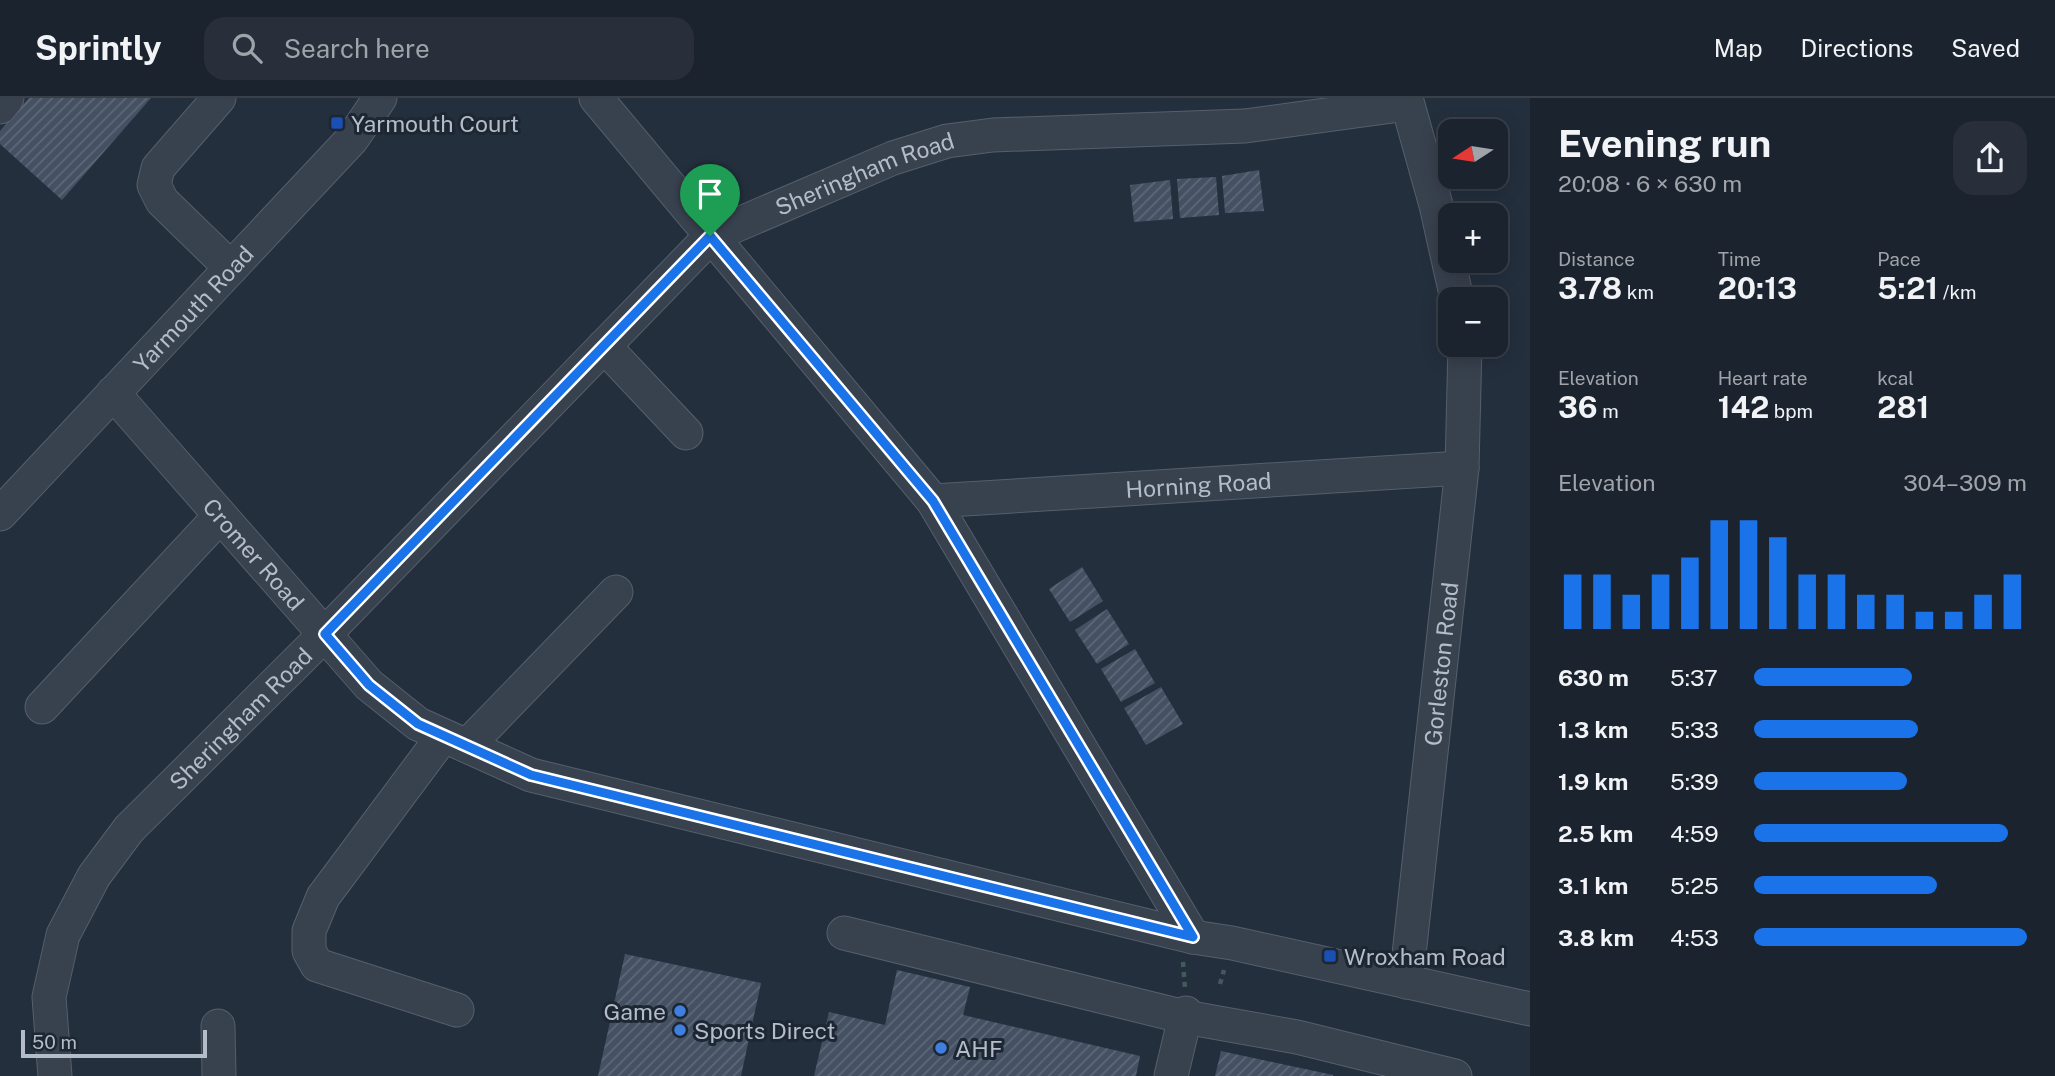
<!DOCTYPE html>
<meta charset="utf-8">
<style>
body{margin:0;font-family:"Public Sans",sans-serif;background:#282f3a;color:#f1f3f6;height:100vh;display:flex;flex-direction:column;font-size:26px;white-space:nowrap}
*{box-sizing:border-box;margin:0}
p{font-size:23px;color:#a0a4aa}
.icon{flex:none;width:38px;height:38px;fill:none;stroke:currentColor;stroke-width:2;stroke-linecap:round;stroke-linejoin:round}
.map{position:relative;flex:1;overflow:hidden}
.panel{display:flex;flex-direction:column;background:#1b232e;width:525px}
.panel>*{flex:none}
.needle{width:46px;rotate:258deg}
.controls{position:absolute;left:1438px;top:21px;display:grid;gap:14px}
.controls a{display:grid;place-items:center;width:70px;height:70px;border-radius:14px;background:#1b232e;box-shadow:0 4px 18px #0003,0 0 0 2px #39404a;font-size:35px}
.scale{position:absolute;left:21px;bottom:18px;width:186px;box-sizing:border-box;padding-left:7px;border:4px solid #b4bcc9;border-top:0;font-size:19px;line-height:24px;white-space:nowrap;color:#b4bcc9;-webkit-text-stroke:5px #1d2633;paint-order:stroke}
.pin{position:absolute;display:grid;place-items:center;width:60px;height:60px;color:#fff;margin:-72px -30px;border-radius:50% 50% 50% 0;rotate:-45deg;box-shadow:0 0 7px #0007}
.pin .icon{rotate:45deg}
.round{display:grid;place-items:center;flex:none;width:74px;height:74px;border-radius:21px;background:#282f3a}
.overview{display:flex;align-items:center;justify-content:space-between;height:119px;padding:0 28px}
h1{font-size:38px;font-weight:700;line-height:52px}
.stats{display:grid;grid-template-columns:repeat(3,1fr);gap:10px;height:119px;padding:7px 28px}
.stats div{display:grid;align-content:center}
.stats b{font-size:30px;font-weight:700}
.stats small{font-size:19px;font-weight:400}
.stats p{font-size:19px}
.chart{height:196px;padding:14px 28px}
.chart p{display:flex;justify-content:space-between}
.chart svg{width:100%;height:126px;margin-top:7px;stroke:#1a73e8;stroke-width:6}
ul{padding:0 28px;list-style:none;font-size:23px}
li{display:grid;grid-template-columns:112px 84px 1fr;align-items:center;height:52px}
li i{height:18px;border-radius:9px;background:#1a73e8}
header{display:flex;align-items:center;gap:42px;box-sizing:border-box;height:98px;padding:0 35px;background:#1b232e;border-bottom:2px solid #39404a}
header strong{font-size:33px}
nav{display:flex;gap:38px;margin-inline-start:auto;font-size:24px}
.search{width:490px;height:63px;background:#282f3a;display:flex;align-items:center;gap:18px;box-sizing:border-box;padding:0 24px;border-radius:21px;color:#a0a4aa;font-size:26px}
main{display:flex;flex:1;min-height:0}
.map>svg:first-child{display:block}
</style>
<header>
<strong>Sprintly</strong>
<div class="search"><svg class="icon" aria-label="search" viewBox="0 0 24 24"><circle cx="10" cy="10" r="6"/><path d="M15 15l6 6"/></svg>Search here</div>
<nav><a>Map</a><a>Directions</a><a>Saved</a></nav>
</header>
<main>
<div class="map">
<svg width="1530" height="978" viewBox="0 0 1530 978">
<defs>
<pattern id="building-hatch" width="6" height="6" patternUnits="userSpaceOnUse" patternTransform="scale(1.75)"><rect width="6" height="6" fill="#455162"/><path d="M-1 1l2-2M0 6l6-6M5 7l2-2" fill="none" stroke="#5d6877"/></pattern>
</defs>
<rect width="100%" height="100%" fill="#242f3e"/>
<g fill="url(#building-hatch)">
<path d="M29,0H151L62,102L0,46V33Z"/>
<path d="M1259,72L1264,113L1225,115L1222,78Z"/>
<path d="M1216,79L1219,117L1180,120L1177,81Z"/>
<path d="M1170,82L1173,121L1134,124L1130,87Z"/>
<path d="M1082,469L1103,503L1070,524L1049,491Z"/>
<path d="M1107,511L1129,546L1097,566L1075,532Z"/>
<path d="M1135,551L1155,585L1121,604L1101,571Z"/>
<path d="M1161,589L1183,626L1146,647L1124,610Z"/>
<path d="M625,856L761,885L741,978H598Z"/>
<path d="M897,872L970,889L963,917L1140,958L1136,978H814L829,914L885,927Z"/>
<path d="M1221,953L1333,977V978H1215Z"/>
</g>
<g fill="none" stroke-linecap="round" stroke-linejoin="round">
<g stroke="#565f6c" stroke-width="35">
<g id="minor">
<path d="M219,0L158,70L154,87L162,103L231,170"/>
<path d="M596,0L933,403L1193,839"/>
<path d="M1406,0L1436,107L1457,201"/>
<path d="M0,9L7,0"/>
<path d="M604,248L686,335"/>
<path id="s1" d="M113,295L369,587L418,626L531,677L1193,839L1232,845L1530,911"/>
<path id="s2" d="M933,403L1462,370"/>
<path id="s3" d="M0,416L352,41L380,0"/>
<path d="M42,609L220,418"/>
<path d="M443,638L323,799L309,833V853L317,867L457,912"/>
<path d="M467,648L616,494"/>
<path d="M844,835L1185,919L1297,939L1455,978"/>
<path id="s4" d="M1406,884L1462,370L1465,247"/>
<path d="M218,928L219,978"/>
<path id="s5" d="M55,978L49,899L63,837L94,778L129,731L325,536L711,138L893,60L947,43L993,37L1245,28L1407,6"/>
<path d="M1171,978L1186,915"/>
</g>
</g>
<g stroke="#44595c" stroke-width="4.5" stroke-dasharray="5 5" stroke-linecap="butt">
<path d="M1183,864L1185,890"/>
<path d="M1220,886L1224,872"/>
</g>
<use href="#minor" stroke="#38414e" stroke-width="33"/>
</g>
<g fill="none" stroke-linecap="round" stroke-linejoin="round">
<g stroke="#fff" stroke-width="14">
<path id="route" d="M710,138L933,403L1193,839L531,677L418,626L369,587L325,536Z"/>
</g>
<use href="#route" stroke="#1a73e8" stroke-width="9"/>
</g>
<g fill="#1a4fb4" stroke="#1d2633" stroke-width="2.5">
<rect x="330" y="18" width="14" height="14" rx="3.5"/>
<rect x="1323" y="851" width="14" height="14" rx="3.5"/>
</g>
<g fill="#3f7fe0" stroke="#1d2633" stroke-width="2.5">
<circle cx="680" cy="913" r="7"/>
<circle cx="680" cy="932" r="7"/>
<circle cx="941" cy="950" r="7"/>
</g>
<g text-anchor="middle" dominant-baseline="central" stroke-width="6" stroke-linejoin="round" paint-order="stroke">
<g font-size="23" fill="#b4bcc9" stroke="#1d2633" text-anchor="start">
<text x="351" y="25">Yarmouth Court</text>
<text x="1344" y="858">Wroxham Road</text>
<text x="666" y="913" text-anchor="end">Game</text>
<text x="694" y="932">Sports Direct</text>
<text x="955" y="950">AHF</text>
</g>
<g font-size="23" fill="#b4bcc9" stroke="#1d2633">
<text stroke="none"><textPath href="#s5" startOffset="1265">Sheringham Road</textPath></text>
<text stroke="none"><textPath href="#s3" startOffset="282">Yarmouth Road</textPath></text>
<text stroke="none"><textPath href="#s2" startOffset="266">Horning Road</textPath></text>
<text stroke="none"><textPath href="#s1" startOffset="214">Cromer Road</textPath></text>
<text stroke="none"><textPath href="#s4" startOffset="320">Gorleston Road</textPath></text>
<text stroke="none"><textPath href="#s5" startOffset="425">Sheringham Road</textPath></text>
</g>
</g>
</svg>
<div class="controls">
<a><svg class="needle" viewBox="-14 -14 28 28"><path d="M0-13l5 13h-10z" fill="#e53935"/><path d="M0 13l5-13h-10z" fill="#a0a4aa"/></svg></a>
<a>+</a>
<a>−</a>
</div>
<div class="scale">50 m</div>
<div class="pin" style="left:710px;top:138px;background:#1e9e55"><svg class="icon" aria-label="arrive" viewBox="0 0 24 24"><path d="M6 21V4h12l-3 4 3 4H6"/></svg></div>
</div>
<section class="panel">
<div class="overview"><div><h1>Evening run</h1><p>20:08 · 6 × 630 m</p></div><a class="round"><svg class="icon" aria-label="share" viewBox="0 0 24 24"><path d="M12 15V3M7 8l5-5 5 5M5 13v7h14v-7"/></svg></a></div>
<div class="stats">
<div><p>Distance</p><b>3.78<small> km</small></b></div>
<div><p>Time</p><b>20:13</b></div>
<div><p>Pace</p><b>5:21<small> /km</small></b></div>
</div>
<div class="stats">
<div><p>Elevation</p><b>36<small> m</small></b></div>
<div><p>Heart rate</p><b>142<small> bpm</small></b></div>
<div><p>kcal</p><b>281</b></div>
</div>
<div class="chart"><p><span>Elevation</span>304–309 m</p>
<svg viewBox="0 0 160 44" preserveAspectRatio="none"><path d="M5 44V25M15 44V25M25 44V32M35 44V25M45 44V19M55 44V6M65 44V6M75 44V12M85 44V25M95 44V25M105 44V32M115 44V32M125 44V38M135 44V38M145 44V32M155 44V25"/></svg>
</div>
<ul>
<li><b>630 m</b>5:37<i style="width:58%"></i></li>
<li><b>1.3 km</b>5:33<i style="width:60%"></i></li>
<li><b>1.9 km</b>5:39<i style="width:56%"></i></li>
<li><b>2.5 km</b>4:59<i style="width:93%"></i></li>
<li><b>3.1 km</b>5:25<i style="width:67%"></i></li>
<li><b>3.8 km</b>4:53<i style="width:100%"></i></li>
</ul>
</section>
</main>
